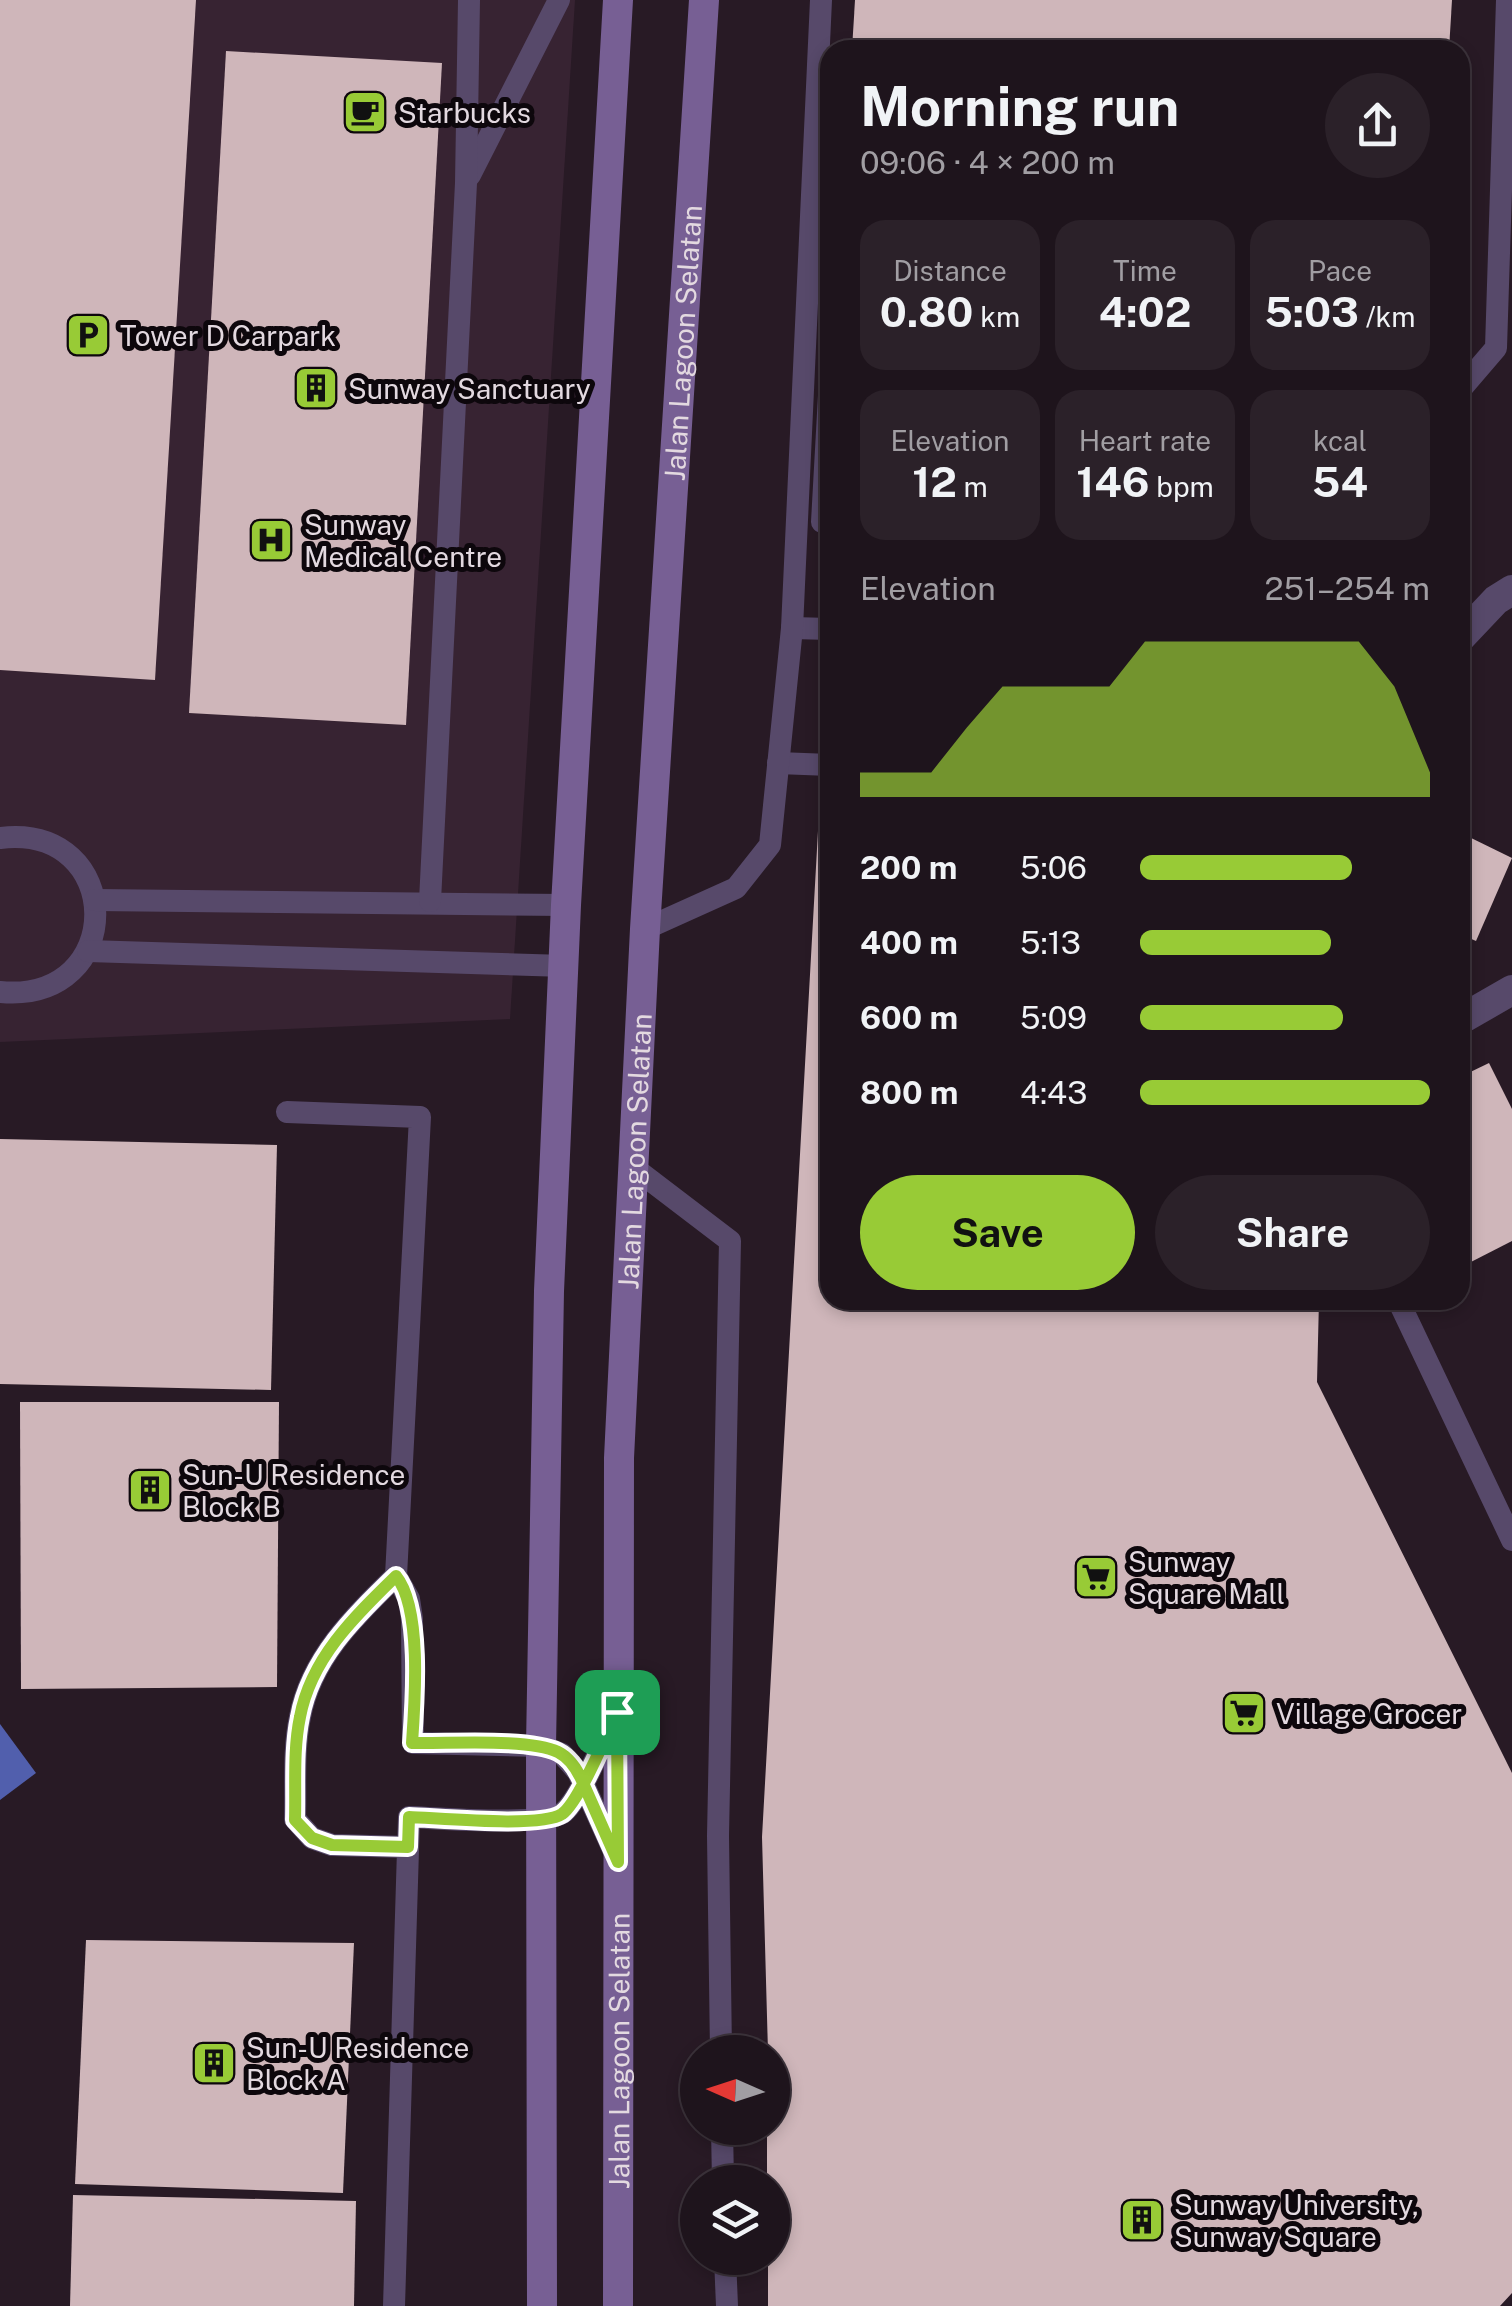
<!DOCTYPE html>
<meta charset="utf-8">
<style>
body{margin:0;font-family:"Public Sans",sans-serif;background:#2b2129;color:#f1f3f6;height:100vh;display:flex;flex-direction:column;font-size:38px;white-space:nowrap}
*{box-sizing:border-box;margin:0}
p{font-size:32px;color:#a19ea3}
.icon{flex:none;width:55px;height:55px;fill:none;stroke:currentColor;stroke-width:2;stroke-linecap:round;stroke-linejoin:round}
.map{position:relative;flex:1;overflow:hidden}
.details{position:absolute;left:820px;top:40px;width:650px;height:1270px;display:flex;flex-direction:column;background:#1e141c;border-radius:30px;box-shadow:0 5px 15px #0003,0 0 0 2px #3c333b}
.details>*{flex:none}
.needle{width:65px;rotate:273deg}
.fabs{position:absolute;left:680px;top:2035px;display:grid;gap:20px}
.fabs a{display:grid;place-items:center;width:110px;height:110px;border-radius:50%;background:#1e141c;box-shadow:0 5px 15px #0003,0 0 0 2px #3c333b;font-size:50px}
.pin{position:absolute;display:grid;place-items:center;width:85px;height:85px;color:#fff;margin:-42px;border-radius:20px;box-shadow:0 5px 15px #0006}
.round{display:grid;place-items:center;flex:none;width:105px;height:105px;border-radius:52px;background:#2b2129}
.summary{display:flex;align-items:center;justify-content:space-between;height:170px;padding:0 40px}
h1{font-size:55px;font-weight:700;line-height:75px}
.metrics{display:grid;grid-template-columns:repeat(3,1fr);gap:15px;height:170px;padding:10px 40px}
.metrics div{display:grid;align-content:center;border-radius:25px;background:#2b2129;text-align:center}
.metrics b{font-size:42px;font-weight:700}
.metrics small{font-size:28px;font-weight:400}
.metrics p{font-size:28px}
.chart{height:280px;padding:20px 40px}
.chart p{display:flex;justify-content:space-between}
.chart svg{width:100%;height:180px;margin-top:10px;fill:#98cb36;opacity:.7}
.cta{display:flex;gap:20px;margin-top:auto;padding:20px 40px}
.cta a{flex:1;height:115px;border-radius:60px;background:#98cb36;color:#111;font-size:40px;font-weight:700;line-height:115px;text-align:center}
.cta a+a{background:#2b2129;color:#f1f3f6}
ul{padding:0 40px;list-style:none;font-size:32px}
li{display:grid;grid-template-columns:160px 120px 1fr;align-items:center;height:75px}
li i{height:25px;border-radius:12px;background:#98cb36}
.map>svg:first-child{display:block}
</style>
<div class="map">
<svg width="1512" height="2306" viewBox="0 0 1512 2306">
<rect width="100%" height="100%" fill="#281a25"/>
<path fill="#372332" d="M0,0H575L510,1019L0,1042Z"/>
<path fill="#515fad" d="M0,1724L36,1773L0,1800Z"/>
<g fill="#cfb6ba">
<path d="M0,0H196L155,680L0,670Z"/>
<path d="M855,0H1452L1449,50H852Z"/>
<path d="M226,51L442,63L406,725L189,713Z"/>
<path d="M820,795L830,796V1300H1319L1317,1382L1512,1773V2293L1500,2306H768V2258H772V2182H767V2128H772V2052H768L762,1837Z"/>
<path d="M1465,835L1512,858L1476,941L1460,934V846Z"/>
<path d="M1489,1063L1512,1109V1241L1467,1264L1460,1251V1077Z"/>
<path d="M0,1139L277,1145L271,1390L0,1384Z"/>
<path d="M20,1402H279L277,1687L21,1689Z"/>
<path d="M86,1940L354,1943L343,2193L75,2184Z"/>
<path d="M73,2195L356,2201L354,2306H70Z"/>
</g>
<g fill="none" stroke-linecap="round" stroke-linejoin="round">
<g stroke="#57496a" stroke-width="22">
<path d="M470,175L559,0"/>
<path d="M830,377L822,522H830"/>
<path d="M1460,390L1496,348L1507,0"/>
<path d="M792,628L830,629"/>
<path d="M778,763L830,765"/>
<path d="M0,838C126,823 128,1004 0,992"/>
<path d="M95,900L566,905"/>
<path d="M430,901L466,183L469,0"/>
<path d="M645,929L736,888L770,845L792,628L821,0"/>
<path d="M88,951L565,966"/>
<path d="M287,1112L420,1117L396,1576"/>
<path d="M633,1167L730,1241L718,1836L721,2052"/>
<path d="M1398,1300L1512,1540"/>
<path d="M408,1847L332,1845L312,1838L295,1819C296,1786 293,1750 300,1717C311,1658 355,1616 396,1576L409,1599L412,1619L413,1743L541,1746L562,1754L578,1772L615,1854"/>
<path d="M722,2128L723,2182"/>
<path d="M725,2258L727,2306"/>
<path d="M394,2306L409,1817C437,1818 546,1827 564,1812C582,1796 604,1738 616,1715"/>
</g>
<g stroke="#57496a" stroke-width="30">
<path d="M1460,638L1496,600L1512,590"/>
<path d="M1465,1017L1512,990"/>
</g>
<g stroke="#775f94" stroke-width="30">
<path d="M542,2306L541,1746L549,1291L566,905L618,0"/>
<path id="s1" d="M618,2306L619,1458L645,929L704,0"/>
</g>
</g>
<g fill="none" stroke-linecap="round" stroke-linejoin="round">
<g stroke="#fff" stroke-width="20">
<path id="route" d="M617,1712C607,1734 579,1802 562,1814C541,1828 439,1818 409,1817L408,1847L332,1845L312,1838L295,1820C296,1786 293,1750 300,1717C311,1658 355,1616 396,1576C422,1608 415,1701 412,1743C448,1744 529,1738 558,1752C570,1758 578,1771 583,1783L618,1862L617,1712"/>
</g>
<use href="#route" stroke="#98cb36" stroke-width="12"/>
</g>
<defs>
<g id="cafe-square" transform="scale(2.25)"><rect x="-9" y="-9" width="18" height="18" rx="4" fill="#98cb36" stroke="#0d070c"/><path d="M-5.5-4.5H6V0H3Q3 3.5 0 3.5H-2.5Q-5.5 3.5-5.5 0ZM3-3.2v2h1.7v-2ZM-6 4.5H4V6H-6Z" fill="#111"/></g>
<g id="parking-square" transform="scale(2.25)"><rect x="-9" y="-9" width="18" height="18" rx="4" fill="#98cb36" stroke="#0d070c"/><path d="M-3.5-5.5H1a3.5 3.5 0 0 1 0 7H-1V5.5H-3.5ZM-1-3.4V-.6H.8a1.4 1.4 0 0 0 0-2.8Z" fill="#111"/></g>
<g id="building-square" transform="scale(2.25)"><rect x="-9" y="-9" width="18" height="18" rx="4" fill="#98cb36" stroke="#0d070c"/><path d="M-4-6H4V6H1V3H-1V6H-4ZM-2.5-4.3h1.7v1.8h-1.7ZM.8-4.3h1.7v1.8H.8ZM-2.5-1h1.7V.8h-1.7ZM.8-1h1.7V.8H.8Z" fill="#111"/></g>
<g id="hospital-square" transform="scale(2.25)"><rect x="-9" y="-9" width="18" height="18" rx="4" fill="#98cb36" stroke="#0d070c"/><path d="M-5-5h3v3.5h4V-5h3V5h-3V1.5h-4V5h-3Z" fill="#111"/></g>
<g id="supermarket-square" transform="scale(2.25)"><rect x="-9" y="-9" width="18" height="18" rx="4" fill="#98cb36" stroke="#0d070c"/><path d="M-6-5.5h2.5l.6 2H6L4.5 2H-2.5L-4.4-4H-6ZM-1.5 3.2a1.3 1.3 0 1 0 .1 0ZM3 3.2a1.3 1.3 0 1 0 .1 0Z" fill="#111"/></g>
</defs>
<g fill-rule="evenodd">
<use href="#cafe-square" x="365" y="112"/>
<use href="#parking-square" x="88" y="335"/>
<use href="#building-square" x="316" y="388"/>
<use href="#hospital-square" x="271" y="540"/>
<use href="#building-square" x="150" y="1490"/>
<use href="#supermarket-square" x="1096" y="1577"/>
<use href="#supermarket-square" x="1244" y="1713"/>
<use href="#building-square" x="214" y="2063"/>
<use href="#building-square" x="1142" y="2220"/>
</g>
<g text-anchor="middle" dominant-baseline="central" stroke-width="10" stroke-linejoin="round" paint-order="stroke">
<g font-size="28" fill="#e3d9e0" stroke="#0d070c" text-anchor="start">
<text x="398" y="112">Starbucks</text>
<text x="120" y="335">Tower D Carpark</text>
<text x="348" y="388">Sunway Sanctuary</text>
<text x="304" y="524">Sunway<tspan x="304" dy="32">Medical Centre</tspan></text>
<text x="182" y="1474">Sun-U Residence<tspan x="182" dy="32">Block B</tspan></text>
<text x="1128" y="1561">Sunway<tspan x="1128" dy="32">Square Mall</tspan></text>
<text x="1276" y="1713">Village Grocer</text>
<text x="246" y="2047">Sun-U Residence<tspan x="246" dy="32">Block A</tspan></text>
<text x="1174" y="2204">Sunway University,<tspan x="1174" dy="32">Sunway Square</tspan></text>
</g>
<g font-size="28" fill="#e3d9e0" stroke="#0d070c">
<text stroke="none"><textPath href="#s1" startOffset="1965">Jalan Lagoon Selatan</textPath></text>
<text stroke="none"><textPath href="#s1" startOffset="1155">Jalan Lagoon Selatan</textPath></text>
<text stroke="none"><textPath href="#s1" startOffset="255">Jalan Lagoon Selatan</textPath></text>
</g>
</g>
</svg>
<div class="fabs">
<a><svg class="needle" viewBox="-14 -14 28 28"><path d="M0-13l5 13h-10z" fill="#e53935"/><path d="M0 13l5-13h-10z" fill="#a19ea3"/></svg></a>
<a><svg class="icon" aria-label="layers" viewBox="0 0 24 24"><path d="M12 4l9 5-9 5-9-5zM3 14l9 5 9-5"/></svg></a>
</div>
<div class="pin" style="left:617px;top:1712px;background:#1e9e55"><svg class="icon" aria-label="arrive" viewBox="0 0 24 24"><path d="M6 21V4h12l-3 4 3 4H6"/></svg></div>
<section class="details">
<div class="summary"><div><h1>Morning run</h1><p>09:06 · 4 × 200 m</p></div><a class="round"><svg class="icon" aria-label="share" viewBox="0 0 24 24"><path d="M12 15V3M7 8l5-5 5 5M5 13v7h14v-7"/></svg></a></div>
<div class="metrics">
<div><p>Distance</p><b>0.80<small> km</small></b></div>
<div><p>Time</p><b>4:02</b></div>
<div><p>Pace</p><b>5:03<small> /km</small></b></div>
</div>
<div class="metrics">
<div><p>Elevation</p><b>12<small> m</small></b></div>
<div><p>Heart rate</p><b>146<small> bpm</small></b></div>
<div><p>kcal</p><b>54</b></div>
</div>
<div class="chart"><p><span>Elevation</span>251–254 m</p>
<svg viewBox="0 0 160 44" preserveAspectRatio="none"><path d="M0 44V38L10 38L20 38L30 27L40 17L50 17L60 17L70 17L80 6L90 6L100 6L110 6L120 6L130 6L140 6L150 17L160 38V44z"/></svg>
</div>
<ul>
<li><b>200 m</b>5:06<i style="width:73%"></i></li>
<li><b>400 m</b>5:13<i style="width:66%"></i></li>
<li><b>600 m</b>5:09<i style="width:70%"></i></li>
<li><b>800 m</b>4:43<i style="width:100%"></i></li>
</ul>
<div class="cta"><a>Save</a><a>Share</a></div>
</section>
</div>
